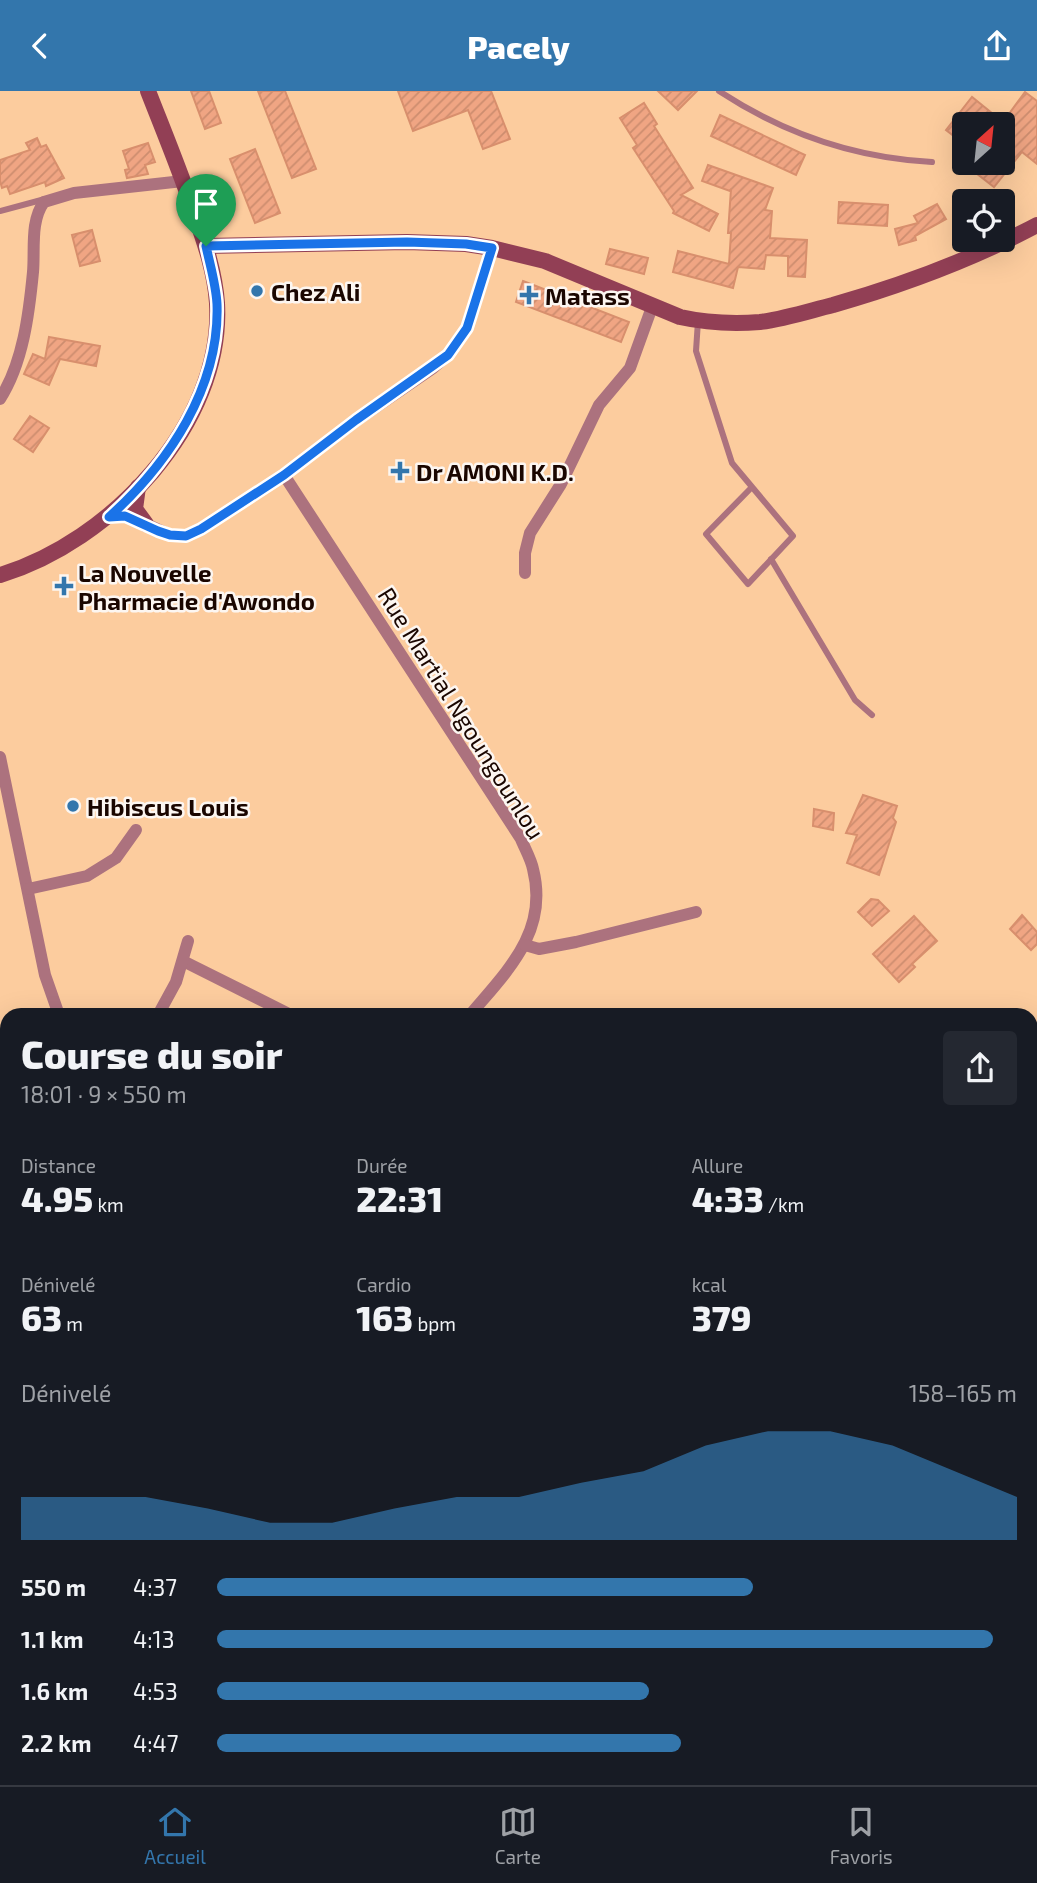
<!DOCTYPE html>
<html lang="fr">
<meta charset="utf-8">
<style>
body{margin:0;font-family:"Exo 2",sans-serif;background:#242831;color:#f1f3f6;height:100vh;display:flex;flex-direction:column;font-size:26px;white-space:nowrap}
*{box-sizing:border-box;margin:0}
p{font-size:23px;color:#9ea1a6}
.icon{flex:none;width:38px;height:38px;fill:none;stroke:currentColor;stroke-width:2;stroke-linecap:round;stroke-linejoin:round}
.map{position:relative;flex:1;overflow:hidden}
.side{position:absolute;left:0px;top:917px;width:1038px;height:777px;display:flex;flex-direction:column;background:#171b24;border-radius:21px 21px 0 0;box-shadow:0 7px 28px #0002}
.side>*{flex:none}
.needle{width:46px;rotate:27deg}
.controls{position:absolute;left:952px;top:21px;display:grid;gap:14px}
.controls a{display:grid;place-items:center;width:63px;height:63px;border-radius:7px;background:#171b24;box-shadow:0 7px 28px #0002;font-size:35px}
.pin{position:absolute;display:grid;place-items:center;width:60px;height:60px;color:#fff;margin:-72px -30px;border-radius:50% 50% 50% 0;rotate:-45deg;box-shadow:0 0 7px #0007}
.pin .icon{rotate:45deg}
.round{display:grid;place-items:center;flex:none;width:74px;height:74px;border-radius:7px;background:#242831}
.headline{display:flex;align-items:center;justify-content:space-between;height:119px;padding:0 21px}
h1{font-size:38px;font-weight:800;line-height:52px}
.stats{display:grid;grid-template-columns:repeat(3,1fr);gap:10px;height:119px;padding:7px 21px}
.stats div{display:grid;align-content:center}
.stats b{font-size:35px;font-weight:800}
.stats small{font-size:19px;font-weight:400}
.stats p{font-size:19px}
.chart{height:196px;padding:14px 21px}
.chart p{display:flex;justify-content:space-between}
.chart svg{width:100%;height:126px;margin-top:7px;fill:#3376ac;opacity:.7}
ul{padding:0 21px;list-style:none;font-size:23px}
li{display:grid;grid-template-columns:112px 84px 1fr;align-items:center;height:52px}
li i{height:18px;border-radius:9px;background:#3376ac}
header{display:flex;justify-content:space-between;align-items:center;height:91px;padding:0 21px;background:#3376ac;color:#fff;font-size:32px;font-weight:800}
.menu{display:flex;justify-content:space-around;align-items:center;height:98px;border-top:2px solid #363941;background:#171b24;font-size:19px;color:#9ea1a6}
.menu a{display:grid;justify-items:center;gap:4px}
.menu .active{color:#3376ac}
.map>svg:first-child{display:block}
</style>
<header><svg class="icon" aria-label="back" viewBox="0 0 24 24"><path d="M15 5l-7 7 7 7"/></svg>Pacely<svg class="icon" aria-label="share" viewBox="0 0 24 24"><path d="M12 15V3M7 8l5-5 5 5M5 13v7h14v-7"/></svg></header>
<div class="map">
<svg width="1037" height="1694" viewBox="0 0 1037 1694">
<defs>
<pattern id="building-hatch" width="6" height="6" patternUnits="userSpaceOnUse" patternTransform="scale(1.75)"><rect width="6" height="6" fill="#f0a583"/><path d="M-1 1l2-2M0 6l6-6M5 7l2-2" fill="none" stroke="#cd8d6f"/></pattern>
</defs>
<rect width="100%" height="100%" fill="#fccc9e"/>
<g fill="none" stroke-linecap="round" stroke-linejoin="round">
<path stroke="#316998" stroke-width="4.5" d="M1031,1264H1037"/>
</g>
<g fill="url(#building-hatch)" stroke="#d88f6d" stroke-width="2">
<path d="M191,0H209L221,32L205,38Z"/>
<path d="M258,0H285L316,78L292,87Z"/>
<path d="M398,0H491L510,48L483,58L468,19L413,40Z"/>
<path d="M658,0H697L678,19Z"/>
<path d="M1025,1L1037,10V73L1022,61L994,96L963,72H1003V33H964V53L946,39L972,6L1003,31Z"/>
<path d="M644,12L657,33L654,35L693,97L681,104L718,123L709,140L673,122L674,120L633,57L637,54L620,27Z"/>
<path d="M720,24L805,64L796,84L711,45Z"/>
<path d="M37,47L41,56L46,54L64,87L46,95L45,91L10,103L7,95L2,97L0,90V69L30,59L26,52Z"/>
<path d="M148,52L155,71L145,74L148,83L127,87L125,79L129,78L123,60Z"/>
<path d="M255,58L280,122L255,132L230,68Z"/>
<path d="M708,74L773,97L765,119L772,120L770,147L807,149L805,186L788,185V165L766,164L764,178L738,176L733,197L673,181L678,160L729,173L731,142H728L731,98L730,100L702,90Z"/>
<path d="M839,111L888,114L887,135L838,132Z"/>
<path d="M937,113L946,128L915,145L916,149L899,154L895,138L918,132L914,125Z"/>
<path d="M92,139L100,170L80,175L72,144Z"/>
<path d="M610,158L648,167L644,183L606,173Z"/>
<path d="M523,190L629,231L621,251L516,211Z"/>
<path d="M49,246L100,255L96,275L60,268L49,294L24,283L33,263L45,268Z"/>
<path d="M30,325L49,337L33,361L14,348Z"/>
<path d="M863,704L897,715L893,727L896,731L879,784L847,772L857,744L846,742Z"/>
<path d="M814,718L834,722L833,739L813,735Z"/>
<path d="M871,808L878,809L889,820L872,835L858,821Z"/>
<path d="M1022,824L1037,841V853L1031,859L1010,838Z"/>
<path d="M914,825L937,850L912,873L915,876L899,891L873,863Z"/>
</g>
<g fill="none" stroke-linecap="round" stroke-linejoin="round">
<g stroke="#ac727e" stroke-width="6">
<path d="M719,0C783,42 855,67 932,71"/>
<path d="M0,120L45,108"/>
<path d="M698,230L696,260L732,372L793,445L748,493L706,443L752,396"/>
<path d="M771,468L855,609L872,624"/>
<path d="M614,1687L617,1694"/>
<path d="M714,1687L717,1694"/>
</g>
<g stroke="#ac727e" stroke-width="12">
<path d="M0,308C23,272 29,223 33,181C35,159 30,130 44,111L74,102L183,90"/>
<path d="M284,384L521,748C525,758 531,768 533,778C549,841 507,880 470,924"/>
<path d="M146,433L170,444L185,445L201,438L284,384L357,329L433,277L448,264L467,237L492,157"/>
<path d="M525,482V462L530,442L561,393L599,314L630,277L652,216"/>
<path d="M0,666L45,884L59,924"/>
<path d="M28,798L87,785L116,767L136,739"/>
<path d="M525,854L539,858L576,851L696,821"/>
<path d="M183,870L291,924"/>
<path d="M158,924L176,891L188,850"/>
<path d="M1031,1042L1037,1040"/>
<path d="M1031,1176L1037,1175"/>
<path d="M0,1191L7,1176"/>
<path d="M1031,1405H1037"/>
<path d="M0,1507L7,1499"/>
<path d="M1031,1529H1037"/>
<path d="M1031,1647L1037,1646"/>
<path d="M922,1694L931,1687"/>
</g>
<path stroke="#ac727e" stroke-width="14" d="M490,1694L505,1687"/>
<g stroke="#923f55" stroke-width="16">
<path d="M206,155L407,151L466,153L492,157L545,170L680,226C707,232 733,233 760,231C785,228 809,220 833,214C903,194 973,168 1037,134"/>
<path d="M138,396L135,418L146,433"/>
<path d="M0,484C110,451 224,333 217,212C215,182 205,152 195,124C181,82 164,41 148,0"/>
</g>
</g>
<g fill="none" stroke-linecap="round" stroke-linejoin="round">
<g stroke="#fff" stroke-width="14">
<path id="route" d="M407,151L466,153L492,157L467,237L448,264L356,329L284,384L201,438L186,445L170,444L158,440L125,425L109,426C169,372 220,296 217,213C216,194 210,174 206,155Z"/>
</g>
<use href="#route" stroke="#1a73e8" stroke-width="9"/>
</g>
<g fill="#3376ac" stroke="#fcf6f1" stroke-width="2.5">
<circle cx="257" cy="200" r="7"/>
<path d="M525.5 193.5h7v7h7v7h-7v7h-7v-7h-7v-7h7z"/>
<path d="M396.5 369.5h7v7h7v7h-7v7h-7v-7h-7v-7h7z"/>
<path d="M60.5 484.5h7v7h7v7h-7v7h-7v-7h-7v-7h7z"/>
<circle cx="73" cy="715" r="7"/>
</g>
<g text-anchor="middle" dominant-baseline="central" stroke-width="5" stroke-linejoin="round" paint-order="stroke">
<g font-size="24" font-weight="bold" fill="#1a0600" stroke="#fcf6f1" text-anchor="start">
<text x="271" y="200">Chez Ali</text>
<text x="545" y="204">Matass</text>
<text x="416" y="380">Dr AMONI K.D.</text>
<text x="78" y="481">La Nouvelle<tspan x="78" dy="28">Pharmacie d'Awondo</tspan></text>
<text x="87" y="715">Hibiscus Louis</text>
</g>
<g font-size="24" fill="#1a0600" stroke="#fcf6f1">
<text transform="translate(462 622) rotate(58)">Rue Martial Ngoungounlou</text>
</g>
</g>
</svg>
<div class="controls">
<a><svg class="needle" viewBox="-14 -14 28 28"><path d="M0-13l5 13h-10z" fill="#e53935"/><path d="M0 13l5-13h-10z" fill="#9ea1a6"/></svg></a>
<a><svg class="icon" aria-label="locate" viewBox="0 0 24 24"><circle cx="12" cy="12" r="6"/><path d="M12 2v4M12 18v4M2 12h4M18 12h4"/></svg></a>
</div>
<div class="pin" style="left:206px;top:155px;background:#1e9e55"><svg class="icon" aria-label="arrive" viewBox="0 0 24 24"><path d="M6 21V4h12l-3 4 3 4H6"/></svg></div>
<section class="side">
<div class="headline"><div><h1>Course du soir</h1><p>18:01 · 9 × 550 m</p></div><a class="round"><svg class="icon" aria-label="share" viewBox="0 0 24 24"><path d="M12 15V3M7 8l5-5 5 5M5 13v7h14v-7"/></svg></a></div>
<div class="stats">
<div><p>Distance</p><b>4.95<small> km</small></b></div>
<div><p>Durée</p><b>22:31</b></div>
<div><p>Allure</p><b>4:33<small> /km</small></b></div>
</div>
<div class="stats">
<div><p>Dénivelé</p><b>63<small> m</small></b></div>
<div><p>Cardio</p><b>163<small> bpm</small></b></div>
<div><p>kcal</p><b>379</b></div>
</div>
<div class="chart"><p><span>Dénivelé</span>158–165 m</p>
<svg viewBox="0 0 160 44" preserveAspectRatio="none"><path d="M0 44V29L10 29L20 29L30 33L40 38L50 38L60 33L70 29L80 29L90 24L100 20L110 11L120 6L130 6L140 11L150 20L160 29V44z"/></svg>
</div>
<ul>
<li><b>550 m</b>4:37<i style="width:67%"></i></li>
<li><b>1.1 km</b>4:13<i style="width:97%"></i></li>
<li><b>1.6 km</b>4:53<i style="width:54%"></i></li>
<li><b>2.2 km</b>4:47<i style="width:58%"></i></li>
</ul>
</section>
</div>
<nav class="menu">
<a class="active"><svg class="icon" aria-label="home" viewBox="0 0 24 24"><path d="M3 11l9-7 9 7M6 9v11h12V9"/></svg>Accueil</a>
<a><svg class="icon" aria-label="map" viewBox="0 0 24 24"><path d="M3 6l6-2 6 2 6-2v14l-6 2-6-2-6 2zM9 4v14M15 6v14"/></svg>Carte</a>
<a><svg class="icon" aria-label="saved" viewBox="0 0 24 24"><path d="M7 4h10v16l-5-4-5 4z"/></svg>Favoris</a>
</nav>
